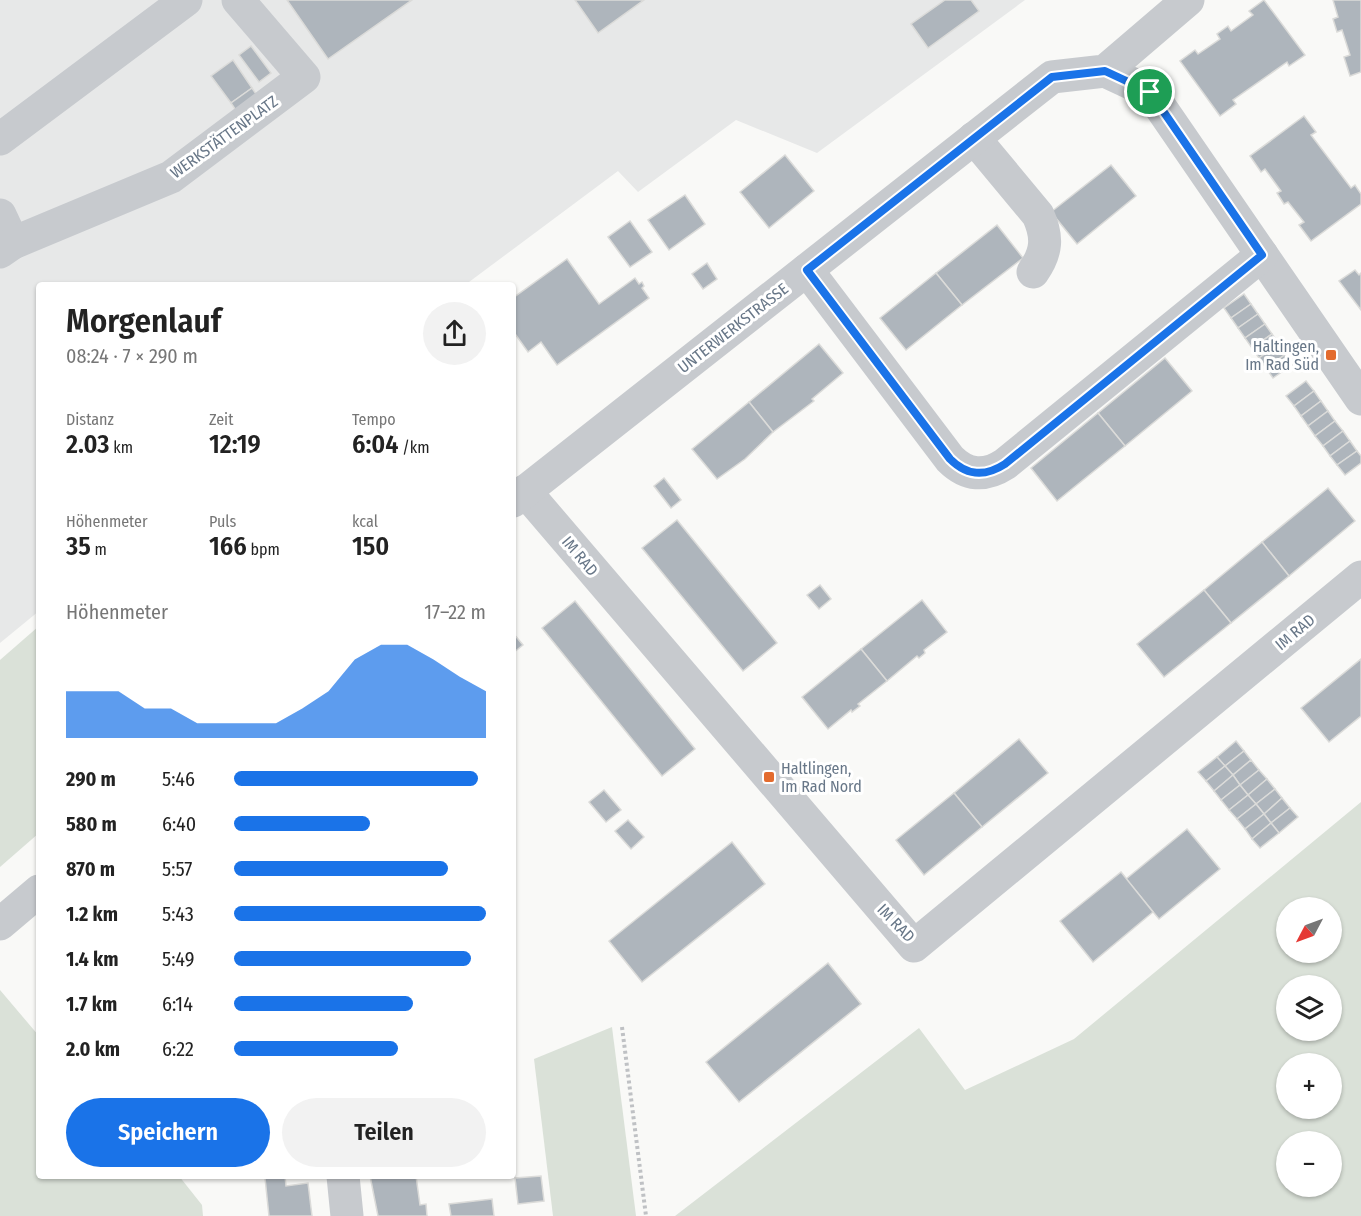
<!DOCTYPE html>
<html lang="de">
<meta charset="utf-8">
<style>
body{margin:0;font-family:"Fira Sans Condensed",sans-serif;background:#f2f2f2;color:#222;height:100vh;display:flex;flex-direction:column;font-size:22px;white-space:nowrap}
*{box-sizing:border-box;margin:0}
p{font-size:20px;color:#767676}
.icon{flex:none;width:33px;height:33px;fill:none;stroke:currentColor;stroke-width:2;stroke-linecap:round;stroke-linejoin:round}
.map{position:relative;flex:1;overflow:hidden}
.panel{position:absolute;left:36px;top:282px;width:480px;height:897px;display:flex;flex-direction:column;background:#fff;border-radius:6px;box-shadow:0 2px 4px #0004}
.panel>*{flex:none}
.needle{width:39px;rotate:229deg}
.controls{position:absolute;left:1276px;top:897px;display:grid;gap:12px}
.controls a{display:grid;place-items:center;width:66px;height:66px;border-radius:50%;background:#fff;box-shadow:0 2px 4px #0004;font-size:30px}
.pin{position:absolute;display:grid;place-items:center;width:51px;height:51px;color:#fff;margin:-26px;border:3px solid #fff;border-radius:50%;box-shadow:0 2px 6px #0007}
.round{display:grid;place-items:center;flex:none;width:63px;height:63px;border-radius:32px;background:#f2f2f2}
.overview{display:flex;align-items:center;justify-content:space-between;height:102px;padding:0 30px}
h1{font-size:33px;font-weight:600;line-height:45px}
.figures{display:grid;grid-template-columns:repeat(3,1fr);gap:9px;height:102px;padding:6px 30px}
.figures div{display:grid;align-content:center}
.figures b{font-size:26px;font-weight:600}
.figures small{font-size:16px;font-weight:400}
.figures p{font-size:16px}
.chart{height:168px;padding:12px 30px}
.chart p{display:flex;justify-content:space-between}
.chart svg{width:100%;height:108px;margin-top:6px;fill:#1a73e8;opacity:.7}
.action{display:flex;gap:12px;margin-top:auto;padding:12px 30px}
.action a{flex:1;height:69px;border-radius:36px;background:#1a73e8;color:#fff;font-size:24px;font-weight:600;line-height:69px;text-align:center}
.action a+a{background:#f2f2f2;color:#222}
ul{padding:0 30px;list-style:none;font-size:20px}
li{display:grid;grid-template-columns:96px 72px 1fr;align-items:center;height:45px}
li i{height:15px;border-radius:8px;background:#1a73e8}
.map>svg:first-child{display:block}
</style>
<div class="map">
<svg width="1361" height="1216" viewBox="0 0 1361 1216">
<rect width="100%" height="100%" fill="#f9f9f7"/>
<path fill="#e7e8e8" d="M0,0H1025L817,153L736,120L638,192L618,171L465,285H39V611L0,643Z"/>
<g fill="#dae1d8" fill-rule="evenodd">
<path d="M39,626V833L0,867V660Z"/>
<path d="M1361,802V1216H675L919,1028L965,1090L1074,1039ZM1287,908H1332V952H1287ZM1287,986H1332V1030H1287ZM1287,1064H1332V1108H1287ZM1287,1142H1332V1186H1287Z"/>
<path d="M0,990L39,1036V1176H179L202,1205L203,1216H0Z"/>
<path d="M612,1027L636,1216H553L534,1059Z"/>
</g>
<g fill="#aeb5bc" stroke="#dbdbd9" stroke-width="1.5">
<path d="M287,0H412L328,59Z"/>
<path d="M575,0H644L598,33Z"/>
<path d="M945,0H971L979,11L928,48L911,24Z"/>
<path d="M1264,0L1305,55L1289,66L1287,62L1233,100L1236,104L1220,116L1180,61L1195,50L1198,54L1220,39L1217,34L1228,26L1231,31L1253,15L1249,11Z"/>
<path d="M1333,0H1361V72L1350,76L1344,57L1350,55L1342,30L1337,32L1333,19L1338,17Z"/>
<path d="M251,46L271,73L259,82L239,55Z"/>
<path d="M233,60L252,88L231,103L211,76Z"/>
<path d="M252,88L258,97L237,112L231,103Z"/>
<path d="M1304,116L1316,132L1311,135L1351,188L1355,185L1361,194V204L1311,241L1299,225L1304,222L1288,202L1284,204L1277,193L1281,191L1265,169L1261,172L1250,156Z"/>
<path d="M785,155L814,191L769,228L740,192Z"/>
<path d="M1111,165L1136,196L1077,244L1051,212Z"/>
<path d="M685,195L705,224L669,250L648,220Z"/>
<path d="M630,221L652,252L630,267L608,237Z"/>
<path d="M997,225L1023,258L962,305L936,273Z"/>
<path d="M567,259L599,304L635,278L639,284L642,282L644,286L642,288L649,298L557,365L541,342L528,352L513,331V298Z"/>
<path d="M707,263L717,279L703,289L692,274Z"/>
<path d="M1355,270L1359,275L1361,273V310L1339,281Z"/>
<path d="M936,273L962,305L906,350L880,318Z"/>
<path d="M1244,294L1251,304L1231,318L1224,308Z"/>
<path d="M1251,304L1258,314L1238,328L1231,318Z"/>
<path d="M1258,314L1265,324L1245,338L1238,328Z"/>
<path d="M1265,324L1272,334L1252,348L1245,338Z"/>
<path d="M1272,334L1279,344L1259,358L1252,348Z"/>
<path d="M819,344L843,373L812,399L814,401L773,432L749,402Z"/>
<path d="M1279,344L1286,354L1266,368L1259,358Z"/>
<path d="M1286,354L1293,364L1273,378L1266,368Z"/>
<path d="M1165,358L1192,391L1125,446L1098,413Z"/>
<path d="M1306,381L1314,391L1294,406L1286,396Z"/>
<path d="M1314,391L1321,401L1301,416L1294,406Z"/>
<path d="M1321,401L1328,411L1308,426L1301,416Z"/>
<path d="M749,402L773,432L745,459L717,479L692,449Z"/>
<path d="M1328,411L1335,421L1315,436L1308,426Z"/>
<path d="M1098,413L1125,446L1057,501L1031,468Z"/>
<path d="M1335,421L1343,431L1323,446L1315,436Z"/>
<path d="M1343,431L1350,441L1330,456L1323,446Z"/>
<path d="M1350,441L1357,451L1337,465L1330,456Z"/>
<path d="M1357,451L1361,456V463L1345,475L1337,465Z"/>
<path d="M664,478L681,500L671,508L654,486Z"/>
<path d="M1328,488L1355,521L1289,576L1262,542Z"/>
<path d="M677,520L777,643L743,671L642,548Z"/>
<path d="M1262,542L1289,576L1231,623L1204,590Z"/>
<path d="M820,585L831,599L819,609L807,595Z"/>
<path d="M1204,590L1231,623L1164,677L1137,644Z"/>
<path d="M922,600L947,632L924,650L925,653L919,658L917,656L887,681L861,649Z"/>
<path d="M575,601L695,749L662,776L542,628Z"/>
<path d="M513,633L523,645L513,653Z"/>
<path d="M861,649L887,681L858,704L860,706L852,712L851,710L828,729L802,697Z"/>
<path d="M1361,659V716L1329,742L1301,708Z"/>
<path d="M1019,739L1048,773L982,827L954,793Z"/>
<path d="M1236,741L1244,751L1225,766L1217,757Z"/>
<path d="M1244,751L1251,760L1233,775L1225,766Z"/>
<path d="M1217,757L1225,766L1206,781L1198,772Z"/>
<path d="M1251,760L1259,770L1240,785L1233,775Z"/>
<path d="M1225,766L1233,775L1214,791L1206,781Z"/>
<path d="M1259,770L1267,779L1248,795L1240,785Z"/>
<path d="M1233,775L1240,785L1221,800L1214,791Z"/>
<path d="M1267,779L1275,789L1256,804L1248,795Z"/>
<path d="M1240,785L1248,795L1229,810L1221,800Z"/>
<path d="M1275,789L1282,798L1264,814L1256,804Z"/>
<path d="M604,790L621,810L606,822L589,802Z"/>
<path d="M954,793L982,827L924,875L896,840Z"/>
<path d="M1248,795L1256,804L1237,819L1229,810Z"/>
<path d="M1282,798L1290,808L1271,823L1264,814Z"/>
<path d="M1256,804L1264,814L1245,829L1237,819Z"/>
<path d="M1290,808L1298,817L1279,833L1271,823Z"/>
<path d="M1264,814L1271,823L1252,839L1245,829Z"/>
<path d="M628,820L644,837L631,849L615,831Z"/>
<path d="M1271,823L1279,833L1260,848L1252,839Z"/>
<path d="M1187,829L1220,869L1159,919L1126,879Z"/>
<path d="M732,842L765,884L642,982L609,941Z"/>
<path d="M1121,872L1153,912L1093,962L1060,921Z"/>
<path d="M828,963L861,1004L739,1102L706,1062Z"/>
<path d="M269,1176H285L286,1186L308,1183L312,1216H269L265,1178Z"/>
<path d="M370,1176H416L420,1205L426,1204L427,1216H378Z"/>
<path d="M541,1176L544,1201L518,1204L515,1178Z"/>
<path d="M492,1199L494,1216H451L449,1204Z"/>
</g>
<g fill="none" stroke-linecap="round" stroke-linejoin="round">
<path stroke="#bfc1c4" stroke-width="4" stroke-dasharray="3 3" stroke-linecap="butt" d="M622,1027L646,1216"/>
<g stroke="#c7cace" stroke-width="33">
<path d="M1105,71L1150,92L1361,399"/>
<path d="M974,138L1038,215C1048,237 1047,252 1033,272"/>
<path d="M0,139L186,0"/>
<path d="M0,215L13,243"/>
<path d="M0,252L13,243L171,177L304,77L238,0"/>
<path d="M807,270L950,459C967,476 985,477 1005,464L1262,255"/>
<path d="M525,491L914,946L1361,577"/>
<path d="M513,501L1052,77L1105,71L1188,0"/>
<path d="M0,924L39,891"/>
<path d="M343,1176L347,1216"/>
</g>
</g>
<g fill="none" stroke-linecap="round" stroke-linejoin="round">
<g stroke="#fff" stroke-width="12">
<path id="route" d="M1105,71L1150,92L1262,255L1005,464C985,477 967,476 950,459L807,270L1052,77Z"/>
</g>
<use href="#route" stroke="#1a73e8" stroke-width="8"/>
</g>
<g fill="#e36b2e" stroke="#fff" stroke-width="2">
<rect x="1325" y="349" width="12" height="12" rx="3"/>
<rect x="763" y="771" width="12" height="12" rx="3"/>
</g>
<g text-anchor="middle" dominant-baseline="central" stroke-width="6" stroke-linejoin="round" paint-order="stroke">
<g font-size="16" fill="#687788" stroke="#fff">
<text transform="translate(224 137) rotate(-36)">WERKSTÄTTENPLATZ</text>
<text transform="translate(733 328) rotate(-38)">UNTERWERKSTRASSE</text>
<text transform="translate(580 556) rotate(50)">IM RAD</text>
<text transform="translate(1295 632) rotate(-40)">IM RAD</text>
<text transform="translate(896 923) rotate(46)">IM RAD</text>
</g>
<g font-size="16" fill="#687788" stroke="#fff" text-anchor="end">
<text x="1319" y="346">Haltingen,<tspan x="1319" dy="18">Im Rad Süd</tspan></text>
<text x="781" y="768" text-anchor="start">Haltlingen,<tspan x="781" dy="18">Im Rad Nord</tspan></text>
</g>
</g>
</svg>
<div class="controls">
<a><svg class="needle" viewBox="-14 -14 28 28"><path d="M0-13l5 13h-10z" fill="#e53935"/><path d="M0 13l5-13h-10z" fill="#767676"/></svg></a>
<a><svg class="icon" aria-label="layers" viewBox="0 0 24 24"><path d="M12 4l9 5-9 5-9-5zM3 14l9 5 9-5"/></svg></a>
<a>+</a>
<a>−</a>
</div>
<div class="pin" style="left:1150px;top:92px;background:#1e9e55"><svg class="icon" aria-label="arrive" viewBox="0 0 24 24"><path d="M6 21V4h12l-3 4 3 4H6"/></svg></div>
<section class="panel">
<div class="overview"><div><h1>Morgenlauf</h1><p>08:24 · 7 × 290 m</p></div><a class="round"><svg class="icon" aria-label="share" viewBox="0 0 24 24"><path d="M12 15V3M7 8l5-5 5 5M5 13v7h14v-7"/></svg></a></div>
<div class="figures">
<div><p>Distanz</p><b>2.03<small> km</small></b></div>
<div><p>Zeit</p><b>12:19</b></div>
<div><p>Tempo</p><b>6:04<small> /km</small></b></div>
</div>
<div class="figures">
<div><p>Höhenmeter</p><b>35<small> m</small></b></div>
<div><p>Puls</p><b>166<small> bpm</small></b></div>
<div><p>kcal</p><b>150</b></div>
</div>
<div class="chart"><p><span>Höhenmeter</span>17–22 m</p>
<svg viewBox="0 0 160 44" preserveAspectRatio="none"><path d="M0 44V25L10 25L20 25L30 32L40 32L50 38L60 38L70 38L80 38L90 32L100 25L110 12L120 6L130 6L140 12L150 19L160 25V44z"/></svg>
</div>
<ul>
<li><b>290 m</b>5:46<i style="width:97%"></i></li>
<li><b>580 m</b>6:40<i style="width:54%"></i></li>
<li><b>870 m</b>5:57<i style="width:85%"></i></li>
<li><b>1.2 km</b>5:43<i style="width:100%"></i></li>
<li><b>1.4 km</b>5:49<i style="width:94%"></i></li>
<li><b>1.7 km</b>6:14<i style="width:71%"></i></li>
<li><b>2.0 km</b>6:22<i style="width:65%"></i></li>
</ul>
<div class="action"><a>Speichern</a><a>Teilen</a></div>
</section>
</div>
